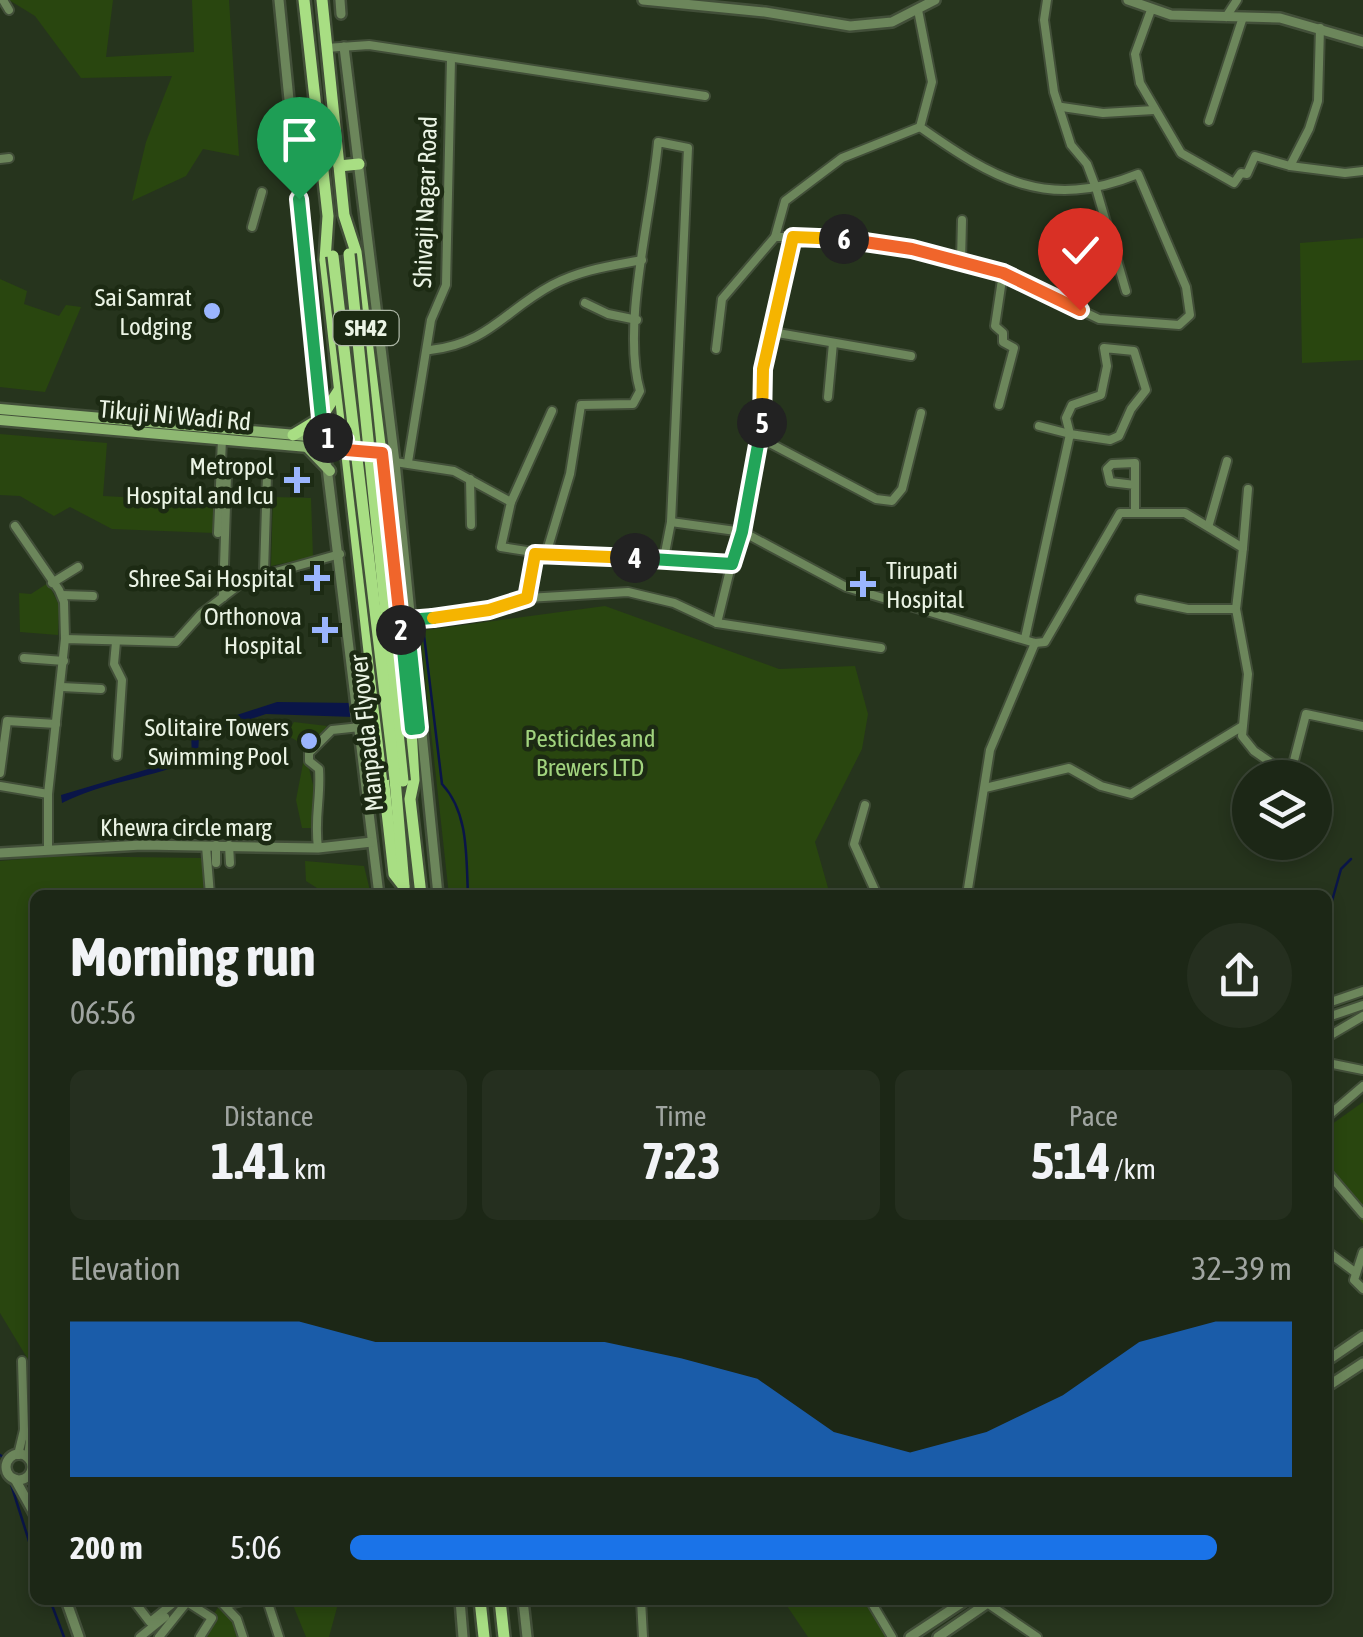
<!DOCTYPE html>
<meta charset="utf-8">
<style>
body{margin:0;font-family:"Asap Condensed",sans-serif;background:#252f1f;color:#f1f3f6;height:100vh;display:flex;flex-direction:column;font-size:38px;white-space:nowrap}
*{box-sizing:border-box;margin:0}
p{font-size:32px;color:#a0a5a1}
.icon{flex:none;width:55px;height:55px;fill:none;stroke:currentColor;stroke-width:2;stroke-linecap:round;stroke-linejoin:round}
.map{position:relative;flex:1;overflow:hidden}
.drawer{position:absolute;left:30px;top:890px;width:1302px;height:715px;display:flex;flex-direction:column;background:#1c2716;border-radius:15px;box-shadow:0 5px 15px #0003,0 0 0 2px #3a4435}
.drawer>*{flex:none}
.controls{position:absolute;left:1232px;top:760px;display:grid;gap:20px}
.controls a{display:grid;place-items:center;width:100px;height:100px;border-radius:50%;background:#1c2716;box-shadow:0 5px 15px #0003,0 0 0 2px #3a4435;font-size:50px}
.pin{position:absolute;display:grid;place-items:center;width:85px;height:85px;color:#fff;margin:-102px -42px;border-radius:50% 50% 50% 0;rotate:-45deg;box-shadow:0 0 10px #0007}
.pin .icon{rotate:45deg}
.km{position:absolute;width:50px;height:50px;margin:-25px;border-radius:50%;background:#222;color:#fff;font-size:28px;line-height:50px;text-align:center}
.round{display:grid;place-items:center;flex:none;width:105px;height:105px;border-radius:52px;background:#252f1f}
.summary{display:flex;align-items:center;justify-content:space-between;height:170px;padding:0 40px}
h1{font-size:55px;font-weight:700;line-height:75px}
.figures{display:grid;grid-template-columns:repeat(3,1fr);gap:15px;height:170px;padding:10px 40px}
.figures div{display:grid;align-content:center;border-radius:15px;background:#252f1f;text-align:center}
.figures b{font-size:50px;font-weight:700}
.figures small{font-size:28px;font-weight:400}
.figures p{font-size:28px}
.chart{height:280px;padding:20px 40px}
.chart p{display:flex;justify-content:space-between}
.chart svg{width:100%;height:180px;margin-top:10px;fill:#1a73e8;opacity:.7}
ul{padding:0 40px;list-style:none;font-size:32px}
li{display:grid;grid-template-columns:160px 120px 1fr;align-items:center;height:75px}
li i{height:25px;border-radius:12px;background:#1a73e8}
.map>svg:first-child{display:block}
</style>
<div class="map">
<svg width="1363" height="1637" viewBox="0 0 1363 1637">
<rect width="100%" height="100%" fill="#26341d"/>
<g fill="#29460f">
<path d="M9,0H113L106,57L194,52L192,0H229L239,156L203,149L186,176L132,201L146,142L172,76L81,78L35,16Z"/>
<path d="M1363,238V360L1302,363L1300,243Z"/>
<path d="M0,279L27,291L24,304L59,316L66,305L81,307L45,392L0,387Z"/>
<path d="M0,434L107,443L103,496L216,502L215,533L112,529L70,507L54,516L20,496L0,495Z"/>
<path d="M273,497L311,498L313,557L271,566Z"/>
<path d="M48,583L59,605L58,635L20,632L19,593L31,594Z"/>
<path d="M605,606L779,669L855,666L868,714L862,749L815,842L830,895H449L420,631Z"/>
<path d="M294,722L327,726L306,756L316,797L312,828H302L296,800L305,753L304,745L285,734Z"/>
<path d="M56,856L203,858L206,895H35V1371L0,1313V861Z"/>
<path d="M305,861L364,866L371,895H328L306,881Z"/>
<path d="M1363,1102V1224L1328,1174V1127Z"/>
<path d="M291,1600H339L329,1637H306Z"/>
<path d="M783,1600H864L887,1637H808Z"/>
<path d="M219,1606L235,1621L240,1637H199Z"/>
</g>
<g fill="#0a1548">
<path d="M277,702L353,703L354,717L266,714L199,736L198,756L192,760L191,730Z"/>
<path d="M185,758L186,763C144,779 102,783 62,803L61,795Z"/>
</g>
<g fill="none" stroke-linecap="round" stroke-linejoin="round">
<g stroke="#0a1548" stroke-width="2.5">
<path d="M447,622L423,627L442,784C469,813 466,857 468,895"/>
<path d="M1328,915L1341,869L1351,859"/>
<path d="M0,1455L3,1457"/>
<path d="M10,1481L35,1560"/>
<path d="M50,1600L64,1637"/>
</g>
<g stroke="#424f39" stroke-width="12">
<g id="minor">
<path d="M3,0L9,10"/>
<path d="M1047,0L1044,20L1054,92L1071,145L1087,164L1096,188L1126,291"/>
<path d="M1151,10L1135,54L1140,83L1181,153L1234,183L1241,173L1247,174L1255,156L1290,166"/>
<path d="M1226,17L1237,0"/>
<path d="M1320,28L1318,101L1309,129L1290,166L1345,173L1363,171"/>
<path d="M326,48L369,45L705,96"/>
<path d="M1062,107L1103,113L1154,110"/>
<path d="M1209,121L1243,17"/>
<path d="M0,159L9,158"/>
<path d="M252,227L262,192"/>
<path d="M793,237H775L785,201L842,158L920,127"/>
<path d="M961,261L962,220"/>
<path d="M585,303L608,314L637,320"/>
<path d="M772,332L911,356"/>
<path d="M716,349L722,299L775,237"/>
<path d="M430,350C488,344 505,310 552,285C580,270 610,266 642,260"/>
<path d="M828,397L833,343"/>
<path d="M999,405L1014,348L1003,342V333L995,326L1003,273"/>
<path d="M1039,426L1070,434"/>
<path d="M762,439L876,499L892,501L902,489L921,413"/>
<path d="M395,462L454,471L511,502L501,547L546,554L731,564"/>
<path d="M408,462L431,320L446,285L451,59"/>
<path d="M470,479L471,525"/>
<path d="M1135,485L1110,482L1107,469L1112,464L1135,463V510"/>
<path d="M511,502L552,411"/>
<path d="M671,522L743,532L846,587L1035,643L1045,642L1120,513H1185L1243,548L1236,609L1248,674L1242,736L1254,751L1293,778"/>
<path d="M1209,524L1227,461"/>
<path d="M15,526L59,590L64,602L65,639"/>
<path d="M218,533L222,439"/>
<path d="M1243,548L1248,489"/>
<path d="M546,554L570,474L581,405L633,404L640,391C621,325 652,212 658,142L688,148L671,522L664,558"/>
<path d="M264,572L267,475"/>
<path d="M52,583L78,567"/>
<path d="M62,595L93,596"/>
<path d="M223,597L227,474"/>
<path d="M527,598L535,554"/>
<path d="M1140,599L1188,609H1236"/>
<path d="M409,621L489,610L527,598L628,592L674,603L717,623L881,648"/>
<path d="M717,623L762,439L763,369L793,237L912,249L1003,273L1099,319L1179,325L1190,315L1186,287L1138,174C1047,211 994,179 920,127L932,82L918,10"/>
<path d="M1025,638L1070,434L1110,440L1119,436L1131,409L1146,390L1134,351L1104,348L1107,366L1101,395L1072,405L1066,418L1070,434"/>
<path d="M116,642L114,664L122,680L117,756"/>
<path d="M24,658L64,661"/>
<path d="M62,687L101,689"/>
<path d="M0,773L7,721L56,724"/>
<path d="M1290,776L1306,714L1363,726"/>
<path d="M0,786L48,794"/>
<path d="M985,788L1069,768L1101,786L1131,794L1241,727"/>
<path d="M865,805L854,844L877,895"/>
<path d="M216,845V863"/>
<path d="M229,845L230,863"/>
<path d="M206,846L210,895"/>
<path d="M318,848C314,816 321,800 319,769L309,761V753L332,730L360,727"/>
<path d="M48,849V794L65,639L176,642L201,614L244,581L340,554"/>
<path d="M967,895L990,750L1035,643"/>
<path d="M1328,1003L1363,991"/>
<path d="M1328,1017L1363,1005"/>
<path d="M1328,1028V1053"/>
<path d="M1329,1036L1363,1016"/>
<path d="M1328,1063L1363,1070"/>
<path d="M1328,1116L1363,1086"/>
<path d="M1328,1173L1363,1214"/>
<path d="M1328,1252L1356,1273"/>
<path d="M1363,1252L1354,1280L1363,1289"/>
<path d="M24,1430L30,1440L28,1458"/>
<path d="M18,1455L24,1430L22,1361"/>
<path d="M133,1600L150,1622L177,1600"/>
<path d="M219,1600L237,1619L243,1637"/>
<path d="M267,1600L279,1637"/>
<path d="M641,1600L643,1637"/>
<path d="M870,1600L892,1637"/>
<path d="M987,1603L1037,1637"/>
<path d="M225,1605L248,1600"/>
<path d="M140,1637L165,1617"/>
<path d="M159,1637L187,1602L212,1618L200,1637"/>
</g>
</g>
<g stroke="#424f39" stroke-width="14">
<g id="tertiary">
<path d="M279,0L321,418L379,895"/>
<path d="M340,0L341,14"/>
<path d="M643,0L765,12L850,26L892,22L935,0"/>
<path d="M1128,0L1171,15L1280,18L1363,42"/>
<path d="M344,47L395,462L438,895"/>
<path d="M0,853L142,845L318,848L372,842"/>
<path d="M1328,1360L1363,1336"/>
<path d="M1328,1386L1363,1363"/>
<circle cx="19" cy="1467" r="13"/>
<path d="M15,1479L35,1515"/>
<path d="M66,1600L79,1637"/>
<path d="M460,1600L463,1637"/>
<path d="M523,1600L527,1637"/>
<path d="M910,1637L966,1600"/>
<path d="M938,1637L992,1600"/>
</g>
</g>
<g stroke="#424f39" stroke-width="15">
<g id="secondary">
<path d="M0,409L353,440"/>
<path d="M0,420L353,451"/>
<path d="M307,447L330,471"/>
</g>
</g>
<g stroke="#424f39" stroke-width="16">
<g id="primary">
<path d="M304,0L328,216L325,260L394,874L404,887"/>
<path d="M322,0L344,215L356,252L381,453L411,729L414,780L410,799L421,895"/>
<path d="M339,166L359,164"/>
<path d="M293,435L321,418L339,390"/>
<path d="M395,779L404,886"/>
<path d="M480,1600L484,1637"/>
<path d="M500,1600L504,1637"/>
</g>
</g>
<use href="#minor" stroke="#6c865b" stroke-width="8"/>
<use href="#tertiary" stroke="#6c865b" stroke-width="9"/>
<use href="#secondary" stroke="#8eb872" stroke-width="10"/>
<use href="#primary" stroke="#a8de83" stroke-width="11"/>
<g stroke="#424f39" stroke-width="16" stroke-linecap="butt">
<g id="primary-bridge">
<path d="M349,254L403,781"/>
<path d="M333,256L395,779"/>
</g>
</g>
<use href="#primary-bridge" stroke="#a8de83" stroke-width="11"/>
</g>
<g fill="none" stroke-linecap="round" stroke-linejoin="round">
<g stroke="#fff" stroke-width="20">
<path id="split-1" d="M299,199L321,418L328,438"/>
</g>
<g stroke="#fff" stroke-width="20">
<path id="split-2" d="M328,438L345,440L346,450L382,453L401,630"/>
</g>
<g stroke="#fff" stroke-width="20">
<path id="split-3" d="M401,630L411,729L419,728L408,620L433,618"/>
</g>
<g stroke="#fff" stroke-width="20">
<path id="split-4" d="M433,618L489,610L527,598L535,554L635,558"/>
</g>
<g stroke="#fff" stroke-width="20">
<path id="split-5" d="M635,558L732,564L742,532L762,423"/>
</g>
<g stroke="#fff" stroke-width="20">
<path id="split-6" d="M762,423L763,369L793,237L844,239"/>
</g>
<g stroke="#fff" stroke-width="20">
<path id="split-7" d="M844,239L912,249L1003,273L1080,310"/>
</g>
<use href="#split-1" stroke="#22a559" stroke-width="12"/>
<use href="#split-2" stroke="#f0652b" stroke-width="12"/>
<use href="#split-3" stroke="#22a559" stroke-width="12"/>
<use href="#split-4" stroke="#f5b400" stroke-width="12"/>
<use href="#split-5" stroke="#22a559" stroke-width="12"/>
<use href="#split-6" stroke="#f5b400" stroke-width="12"/>
<use href="#split-7" stroke="#f0652b" stroke-width="12"/>
</g>
<g fill="#9ab5fd" stroke="#1c2a13" stroke-width="4">
<circle cx="212" cy="311" r="10"/>
<path d="M292 465h10v10h10v10h-10v10h-10v-10h-10v-10h10z"/>
<path d="M312 563h10v10h10v10h-10v10h-10v-10h-10v-10h10z"/>
<path d="M858 569h10v10h10v10h-10v10h-10v-10h-10v-10h10z"/>
<path d="M320 615h10v10h10v10h-10v10h-10v-10h-10v-10h10z"/>
<circle cx="309" cy="741" r="10"/>
</g>
<g text-anchor="middle" dominant-baseline="central" stroke-width="9" stroke-linejoin="round" paint-order="stroke">
<rect fill="#1c2a13" stroke="#adb7a6" stroke-width="2.5" x="333.5" y="311" width="65" height="34" rx="8"/>
<g font-size="22" font-weight="bold" fill="#ebf4e5">
<text x="366" y="328">SH42</text>
</g>
<g font-size="25" fill="#ebf4e5" stroke="#1c2a13">
<text transform="translate(425 202) rotate(-88)">Shivaji Nagar Road</text>
<text transform="translate(175 415) rotate(5)">Tikuji Ni Wadi Rd</text>
<text transform="translate(366 733) rotate(-96)">Manpada Flyover</text>
<text x="186" y="827">Khewra circle marg</text>
</g>
<g font-size="25" fill="#ebf4e5" stroke="#1c2a13" text-anchor="end">
<text x="192" y="297">Sai Samrat<tspan x="192" dy="29">Lodging</tspan></text>
<text x="274" y="466">Metropol<tspan x="274" dy="29">Hospital and Icu</tspan></text>
<text x="886" y="570" text-anchor="start">Tirupati<tspan x="886" dy="29">Hospital</tspan></text>
<text x="294" y="578">Shree Sai Hospital</text>
<text x="302" y="616">Orthonova<tspan x="302" dy="29">Hospital</tspan></text>
<text x="289" y="727">Solitaire Towers<tspan x="289" dy="29">Swimming Pool</tspan></text>
</g>
<g font-size="25" fill="#a1d37e" stroke="#1c2a13">
<text x="590" y="738">Pesticides and<tspan x="590" dy="29">Brewers LTD</tspan></text>
</g>
</g>
</svg>
<div class="controls">
<a><svg class="icon" aria-label="layers" viewBox="0 0 24 24"><path d="M12 4l9 5-9 5-9-5zM3 14l9 5 9-5"/></svg></a>
</div>
<div class="pin" style="left:299px;top:199px;background:#1e9e55"><svg class="icon" aria-label="arrive" viewBox="0 0 24 24"><path d="M6 21V4h12l-3 4 3 4H6"/></svg></div>
<div class="pin" style="left:1080px;top:310px;background:#d93025"><svg class="icon" aria-label="check" viewBox="0 0 24 24"><path d="M5 12l5 5 9-10"/></svg></div>
<b class="km" style="left:328px;top:438px">1</b>
<b class="km" style="left:401px;top:630px">2</b>
<b class="km" style="left:635px;top:558px">4</b>
<b class="km" style="left:762px;top:423px">5</b>
<b class="km" style="left:844px;top:239px">6</b>
<section class="drawer">
<div class="summary"><div><h1>Morning run</h1><p>06:56</p></div><a class="round"><svg class="icon" aria-label="share" viewBox="0 0 24 24"><path d="M12 15V3M7 8l5-5 5 5M5 13v7h14v-7"/></svg></a></div>
<div class="figures">
<div><p>Distance</p><b>1.41<small> km</small></b></div>
<div><p>Time</p><b>7:23</b></div>
<div><p>Pace</p><b>5:14<small> /km</small></b></div>
</div>
<div class="chart"><p><span>Elevation</span>32–39 m</p>
<svg viewBox="0 0 160 44" preserveAspectRatio="none"><path d="M0 44V6L10 6L20 6L30 6L40 11L50 11L60 11L70 11L80 15L90 20L100 33L110 38L120 33L130 24L140 11L150 6L160 6V44z"/></svg>
</div>
<ul>
<li><b>200 m</b>5:06<i style="width:92%"></i></li>
</ul>
</section>
</div>
